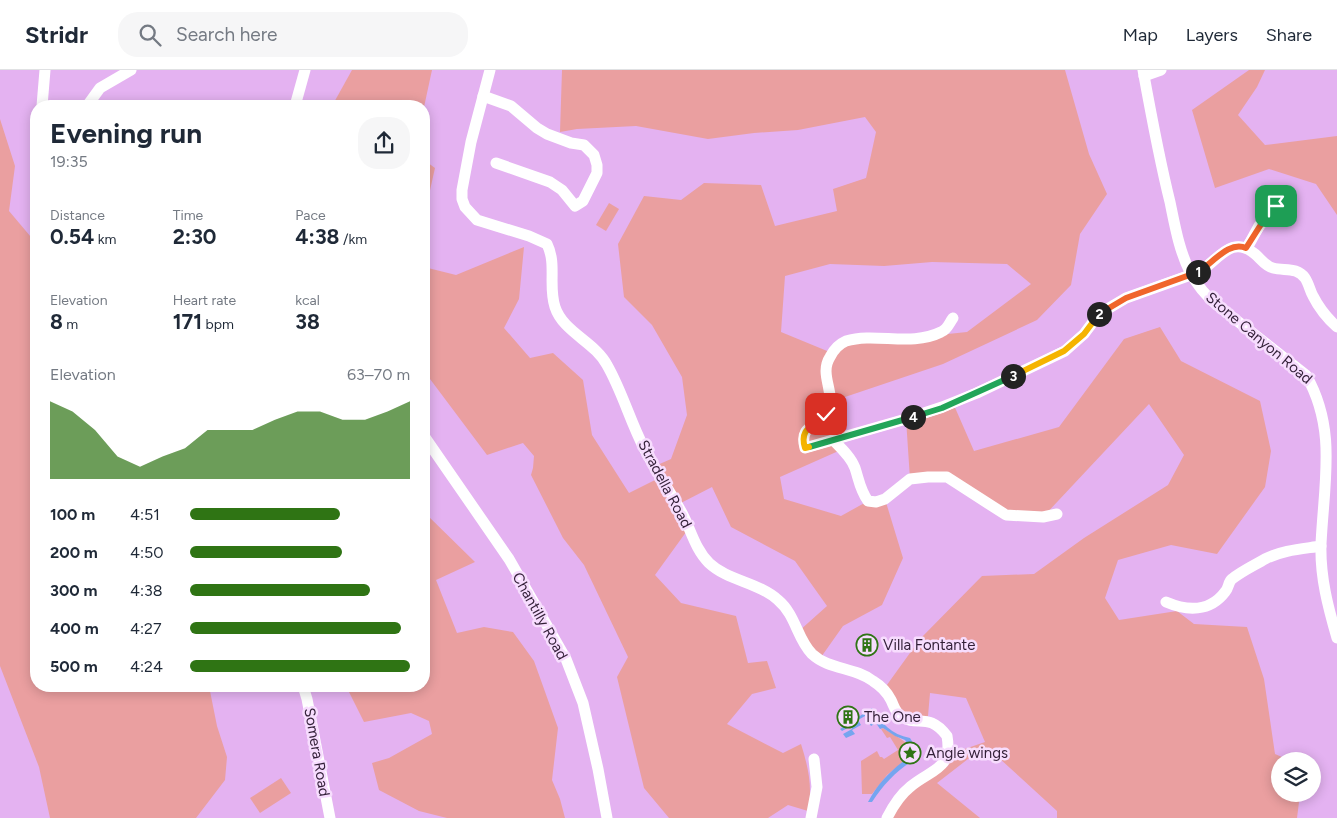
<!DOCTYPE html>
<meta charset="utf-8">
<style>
body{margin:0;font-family:Figtree,sans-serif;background:#f6f6f7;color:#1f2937;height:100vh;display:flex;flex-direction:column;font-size:19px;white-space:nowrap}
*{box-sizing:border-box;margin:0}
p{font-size:16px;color:#747a83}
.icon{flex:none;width:28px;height:28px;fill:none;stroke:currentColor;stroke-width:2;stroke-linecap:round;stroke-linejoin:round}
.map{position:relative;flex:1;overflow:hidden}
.drawer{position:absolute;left:30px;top:30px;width:400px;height:592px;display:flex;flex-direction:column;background:#fff;border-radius:20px;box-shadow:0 2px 12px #0003}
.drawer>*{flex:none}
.buttons{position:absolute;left:1271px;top:682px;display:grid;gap:10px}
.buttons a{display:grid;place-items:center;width:50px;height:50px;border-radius:50%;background:#fff;box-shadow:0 2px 12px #0003;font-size:25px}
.pin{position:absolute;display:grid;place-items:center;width:42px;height:42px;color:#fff;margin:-21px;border-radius:10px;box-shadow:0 2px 8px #0006}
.km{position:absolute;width:25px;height:25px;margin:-12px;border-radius:50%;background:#222;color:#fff;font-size:14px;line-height:25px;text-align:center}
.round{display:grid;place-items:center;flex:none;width:52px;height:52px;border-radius:20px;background:#f6f6f7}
.headline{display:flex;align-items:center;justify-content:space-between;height:85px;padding:0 20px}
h1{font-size:28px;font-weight:700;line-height:38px}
.stats{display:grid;grid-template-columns:repeat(3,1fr);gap:8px;height:85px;padding:5px 20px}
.stats div{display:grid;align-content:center}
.stats b{font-size:21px;font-weight:700}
.stats small{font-size:14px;font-weight:400}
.stats p{font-size:14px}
.chart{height:140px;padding:10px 20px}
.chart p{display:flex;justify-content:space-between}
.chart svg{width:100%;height:90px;margin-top:5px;fill:#2f7414;opacity:.7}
ul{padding:0 20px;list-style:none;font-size:16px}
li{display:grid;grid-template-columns:80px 60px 1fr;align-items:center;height:38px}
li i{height:12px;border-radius:6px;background:#2f7414}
header{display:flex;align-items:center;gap:30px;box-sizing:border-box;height:70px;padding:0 25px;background:#fff;border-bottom:1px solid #e0e1e3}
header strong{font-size:24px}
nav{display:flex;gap:28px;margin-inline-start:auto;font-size:18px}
.search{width:350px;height:45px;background:#f6f6f7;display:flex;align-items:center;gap:12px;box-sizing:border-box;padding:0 18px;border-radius:20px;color:#747a83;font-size:19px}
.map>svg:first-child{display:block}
</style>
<header>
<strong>Stridr</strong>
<div class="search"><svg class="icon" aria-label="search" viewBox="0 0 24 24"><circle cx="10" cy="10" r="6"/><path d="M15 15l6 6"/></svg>Search here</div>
<nav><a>Map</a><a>Layers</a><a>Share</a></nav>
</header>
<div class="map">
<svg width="1337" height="748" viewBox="0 0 1337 748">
<rect width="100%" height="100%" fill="#e4b2f1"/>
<g fill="#ea9fa0" fill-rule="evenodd">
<path d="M352,0H432L424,37L332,36Z"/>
<path d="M562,0H1065L1089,84L1107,124L1080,164L1071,215L1037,250L943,294L842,328L833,370L843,379L780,407L784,429L841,446L868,431L885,429L903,488L882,535L843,556L819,590L799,561L827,536L795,491L731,457L712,417L677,435L689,458L655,505L681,533L736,546L748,593L767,591L776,618L752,624L727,654L783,683L801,674C808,696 813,718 808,741L788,735L768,748H669L644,718L617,607L628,587L584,495L563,468L531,405L533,398L534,386L523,373L487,385L424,301V197L456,205L524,177L519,229L504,258L530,288L553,283L583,310L592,365L629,423L661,407L655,396L671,389L687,345L682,307L652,255L624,227L618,174L644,126L681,130L704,113L761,115L775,156L837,141L833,119L866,108L876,62L865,47L798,60L754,63L708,69L636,56L577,59L560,62ZM932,192L1007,194L1031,214L967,262L919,267L845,272L832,283L781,262L785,206L830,194L884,196Z"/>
<path d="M1249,0H1265L1257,17L1238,45L1265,75L1337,66V145L1316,114L1269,99L1215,118L1192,40Z"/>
<path d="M0,49L15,96L9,141L36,173V616H209L217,656L227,687L225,710L196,748H50L39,697L0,596Z"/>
<path d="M424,90L435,98L424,147Z"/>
<path d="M609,133L619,139L606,161L596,155Z"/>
<path d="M1160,257L1181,291L1260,331L1271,381L1265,417L1217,484L1171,475L1118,490L1105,528L1119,550L1177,541L1194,554L1247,557L1264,609L1275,684L1291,691H1280V724H1300L1297,748H1057V741L999,688L968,689L937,713L980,748H891L910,721L948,696L953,683L985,672L966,628L930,623L928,646L902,647L884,619L920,569L982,506L1034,504L1084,468L1168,415L1184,385L1149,334L1043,447L1006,445L947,407L910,409L906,349L953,333L974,381L1059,357L1124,269Z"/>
<path d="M424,442L475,492L436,510L457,563L484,557L513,562L534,591L558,658L552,710L560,729L565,748H447L419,741L379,720L372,693L389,688L432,664L429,651L411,643L364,652L346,616H424Z"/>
<path d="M883,658C894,666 904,668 911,679L906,682L909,687L887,705L872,724H862L861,691L877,681L880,687H882L884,689L898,680L890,667L887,668L881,659Z"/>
<path d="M281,708L291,723L260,743L250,728Z"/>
</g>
<path fill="#75a5ef" d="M872,638C882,654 891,664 910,668L921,686C900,697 885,712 872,732H868C879,711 895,696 914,684L905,670L895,666L883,658L880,659L876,653L871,656L865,646L858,650L861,655L852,660L855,664L846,668L843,664L852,659L851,656L842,661L840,659Z"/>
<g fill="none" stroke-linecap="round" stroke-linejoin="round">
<g stroke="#fff" stroke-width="11">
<path d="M490,0L471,72L462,120V129L465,137L477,150L529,166L547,174C557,194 548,216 555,237C563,262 595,272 607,295C622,321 630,351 644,378C655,400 670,421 682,443C691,460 695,479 709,493C728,511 758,512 778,530C796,545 797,569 812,584C829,600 855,597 873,611C881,616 887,622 891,630C894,636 895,642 901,646C917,658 928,641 947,666C953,700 931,699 910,717C900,725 893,736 887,748"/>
<path d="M1143,0C1151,44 1159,88 1170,132C1175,156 1179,180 1190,202C1197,215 1206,226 1217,235L1306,305C1337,359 1324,411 1321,474C1320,507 1328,537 1337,568"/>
<path d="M1144,6L1161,0"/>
<path d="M483,26L511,36L537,58L547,64L571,73L584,75L594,85L597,95V103L583,131L575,136L562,120L550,112L496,93"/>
<path d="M42,36L45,0"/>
<path d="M87,36L100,18L131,0"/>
<path d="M295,36L305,0"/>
<path d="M1247,178L1259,156L1276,137"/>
<path d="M953,248C949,253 948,259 941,262C911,277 876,262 846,271C839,274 833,281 830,287C819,304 835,322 829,339C822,358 798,352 805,378L906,349L942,337L977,323L1065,281L1084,264L1099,244L1126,228L1199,202C1219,190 1231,164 1255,184C1261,189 1265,196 1273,198C1285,201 1297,197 1305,208C1309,214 1310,221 1313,226C1319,238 1327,248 1337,257"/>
<path d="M424,366L509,489L566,589L583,633L598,699L607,748"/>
<path d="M833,370C841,378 851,387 855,398C859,410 860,420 868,431L876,432L885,429L910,409L928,407H947L1006,445L1043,447L1057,444"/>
<path d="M1166,532C1187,541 1210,542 1225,522C1229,518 1228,512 1232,509C1242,501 1255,495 1265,489C1283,480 1302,479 1321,476"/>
<path d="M303,616L307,629L330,748"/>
<path d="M811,748L817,717L814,689"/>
</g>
</g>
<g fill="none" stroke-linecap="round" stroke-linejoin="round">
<g stroke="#fff" stroke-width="10">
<path id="split-1" d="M1198,202C1212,194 1229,170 1246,178L1260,156L1276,136"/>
</g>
<g stroke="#fff" stroke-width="10">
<path id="split-2" d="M1099,244L1126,228L1198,202"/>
</g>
<g stroke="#fff" stroke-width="10">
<path id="split-3" d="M1013,306L1064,281L1084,264L1099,244"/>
</g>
<g stroke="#fff" stroke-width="10">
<path id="split-4" d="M913,347L942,338L1013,306"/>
</g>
<g stroke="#fff" stroke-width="10">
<path id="split-5" d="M809,377L913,347"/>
</g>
<g stroke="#fff" stroke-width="10">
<path id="split-6" d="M809,377L805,378C799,358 813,357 826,344"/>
</g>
<use href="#split-1" stroke="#f0652b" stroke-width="6"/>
<use href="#split-2" stroke="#f0652b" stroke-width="6"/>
<use href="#split-3" stroke="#f5b400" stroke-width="6"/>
<use href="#split-4" stroke="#22a559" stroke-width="6"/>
<use href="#split-5" stroke="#22a559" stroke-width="6"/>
<use href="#split-6" stroke="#f5b400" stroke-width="6"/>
</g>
<defs>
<g id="building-ring" transform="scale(1.125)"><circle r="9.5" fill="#f7ddfe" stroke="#2f7414" stroke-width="1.5"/><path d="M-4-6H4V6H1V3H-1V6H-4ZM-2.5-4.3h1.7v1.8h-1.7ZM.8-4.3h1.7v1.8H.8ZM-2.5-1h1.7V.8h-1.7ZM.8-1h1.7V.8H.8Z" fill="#2f7414"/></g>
<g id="sight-ring" transform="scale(1.125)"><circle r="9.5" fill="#f7ddfe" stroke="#2f7414" stroke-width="1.5"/><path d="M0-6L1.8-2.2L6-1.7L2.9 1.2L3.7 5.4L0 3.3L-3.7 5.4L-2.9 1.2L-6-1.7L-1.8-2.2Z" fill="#2f7414"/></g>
</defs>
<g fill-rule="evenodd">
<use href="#building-ring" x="867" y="575"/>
<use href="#building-ring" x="848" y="647"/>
<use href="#sight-ring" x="910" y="683"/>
</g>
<g text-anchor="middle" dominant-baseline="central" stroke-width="5" stroke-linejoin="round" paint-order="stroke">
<g font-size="15" fill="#321f37" stroke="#f7ddfe">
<text transform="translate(1259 268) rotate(40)">Stone Canyon Road</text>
<text transform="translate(665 414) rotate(62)">Stradella Road</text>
<text transform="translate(540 546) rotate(61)">Chantilly Road</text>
<text transform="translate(317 682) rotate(80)">Somera Road</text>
</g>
<g font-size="15" fill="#321f37" stroke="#f7ddfe" text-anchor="start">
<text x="883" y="575">Villa Fontante</text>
<text x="864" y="647">The One</text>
<text x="926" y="683">Angle wings</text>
</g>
</g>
</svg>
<div class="buttons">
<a><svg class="icon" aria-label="layers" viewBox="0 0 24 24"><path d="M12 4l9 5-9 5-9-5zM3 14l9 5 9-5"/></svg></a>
</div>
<div class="pin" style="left:1276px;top:136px;background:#1e9e55"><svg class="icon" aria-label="arrive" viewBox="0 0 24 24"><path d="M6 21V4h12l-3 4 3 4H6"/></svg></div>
<div class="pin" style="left:826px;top:344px;background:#d93025"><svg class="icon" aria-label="check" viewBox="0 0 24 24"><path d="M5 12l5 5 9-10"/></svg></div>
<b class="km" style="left:1198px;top:202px">1</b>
<b class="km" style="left:1099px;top:244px">2</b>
<b class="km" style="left:1013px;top:306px">3</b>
<b class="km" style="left:913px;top:347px">4</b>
<section class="drawer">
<div class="headline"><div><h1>Evening run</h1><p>19:35</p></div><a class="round"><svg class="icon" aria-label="share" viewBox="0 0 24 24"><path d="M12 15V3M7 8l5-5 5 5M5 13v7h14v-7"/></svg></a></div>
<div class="stats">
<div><p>Distance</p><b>0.54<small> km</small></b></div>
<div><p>Time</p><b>2:30</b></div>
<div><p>Pace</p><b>4:38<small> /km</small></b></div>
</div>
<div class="stats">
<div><p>Elevation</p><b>8<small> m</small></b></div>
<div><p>Heart rate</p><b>171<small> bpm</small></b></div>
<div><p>kcal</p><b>38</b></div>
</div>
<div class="chart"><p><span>Elevation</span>63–70 m</p>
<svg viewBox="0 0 160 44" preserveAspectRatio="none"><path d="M0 44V6L10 11L20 20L30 33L40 38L50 33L60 29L70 20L80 20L90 20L100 15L110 11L120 11L130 15L140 15L150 11L160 6V44z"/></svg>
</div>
<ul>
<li><b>100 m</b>4:51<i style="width:68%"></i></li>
<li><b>200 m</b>4:50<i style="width:69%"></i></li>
<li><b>300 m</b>4:38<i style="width:82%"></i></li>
<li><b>400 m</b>4:27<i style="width:96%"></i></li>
<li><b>500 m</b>4:24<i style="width:100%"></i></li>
</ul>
</section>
</div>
